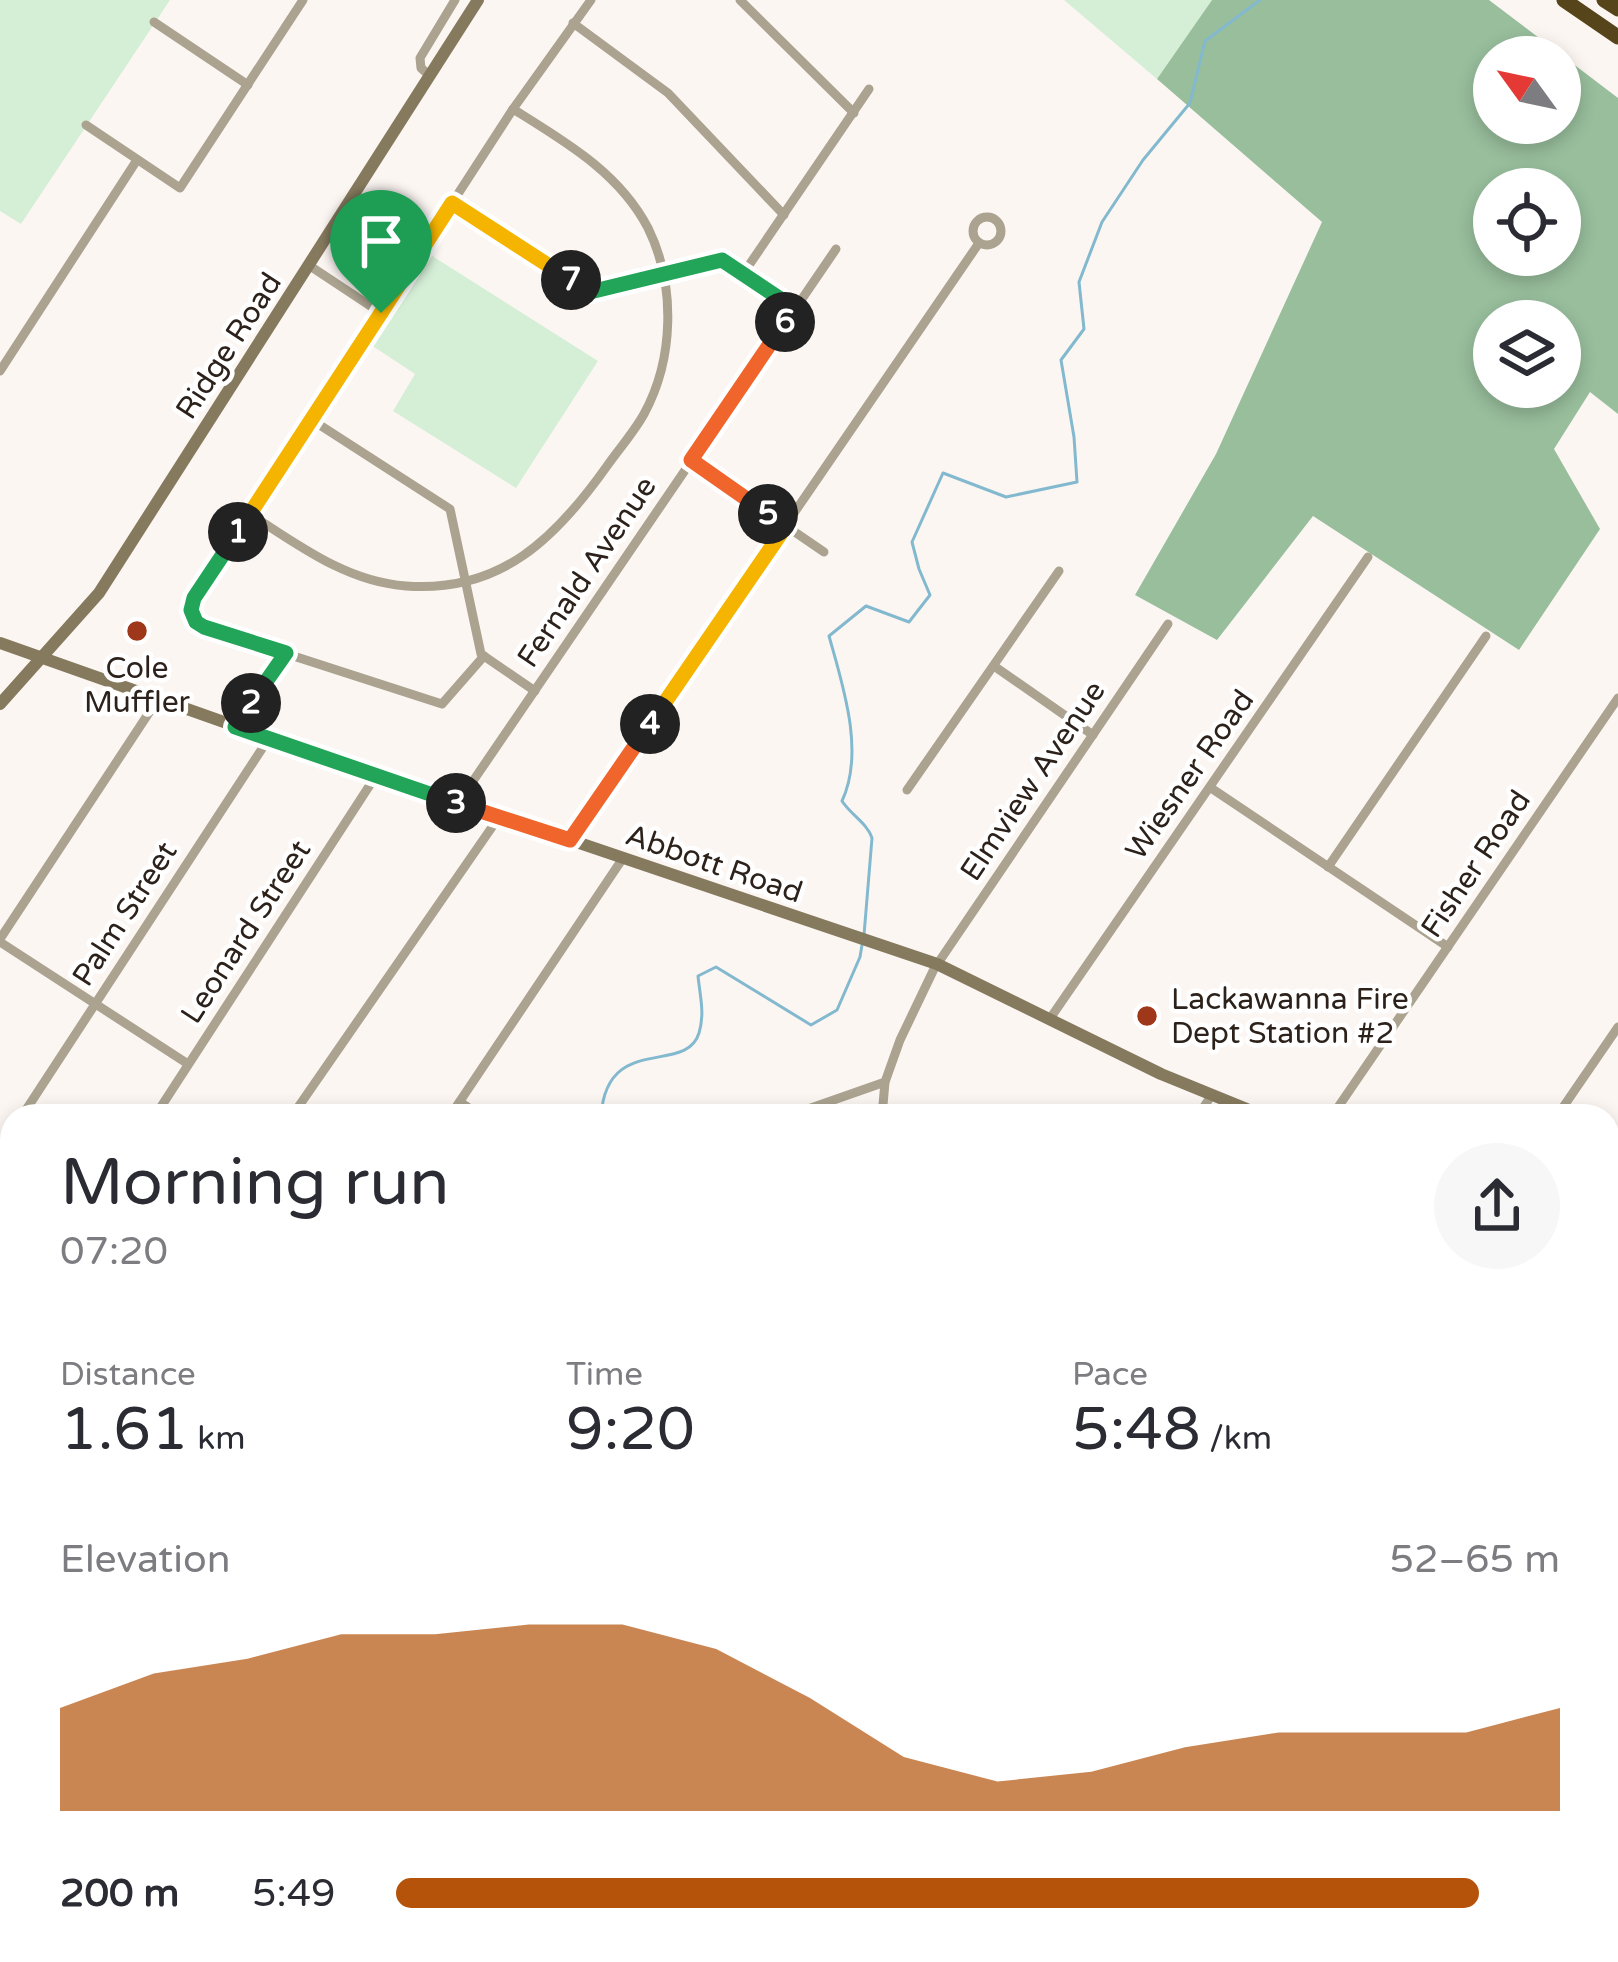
<!DOCTYPE html>
<meta charset="utf-8">
<style>
body{margin:0;font-family:"Varela Round",sans-serif;background:#f7f7f7;color:#2b2b33;height:100vh;display:flex;flex-direction:column;font-size:45px;white-space:nowrap}
*{box-sizing:border-box;margin:0}
p{font-size:39px;color:#7c7c81}
.icon{flex:none;width:66px;height:66px;fill:none;stroke:currentColor;stroke-width:2;stroke-linecap:round;stroke-linejoin:round}
.map{position:relative;flex:1;overflow:hidden}
.panel{position:absolute;left:0px;top:1104px;width:1620px;height:858px;display:flex;flex-direction:column;background:#fff;border-radius:36px 36px 0 0;box-shadow:0 6px 18px #0003}
.panel>*{flex:none}
.needle{width:78px;rotate:303deg}
.fabs{position:absolute;left:1473px;top:36px;display:grid;gap:24px}
.fabs a{display:grid;place-items:center;width:108px;height:108px;border-radius:50%;background:#fff;box-shadow:0 6px 18px #0003;font-size:60px}
.pin{position:absolute;display:grid;place-items:center;width:102px;height:102px;color:#fff;margin:-123px -51px;border-radius:50% 50% 50% 0;rotate:-45deg;box-shadow:0 0 12px #0007}
.pin .icon{rotate:45deg}
.km{position:absolute;width:60px;height:60px;margin:-30px;border-radius:50%;background:#222;color:#fff;font-size:33px;line-height:60px;text-align:center}
.round{display:grid;place-items:center;flex:none;width:126px;height:126px;border-radius:63px;background:#f7f7f7}
.summary{display:flex;align-items:center;justify-content:space-between;height:204px;padding:0 60px}
h1{font-size:66px;font-weight:600;line-height:90px}
.metrics{display:grid;grid-template-columns:repeat(3,1fr);gap:18px;height:204px;padding:12px 60px}
.metrics div{display:grid;align-content:center}
.metrics b{font-size:60px;font-weight:600}
.metrics small{font-size:33px;font-weight:400}
.metrics p{font-size:33px}
.chart{height:336px;padding:24px 60px}
.chart p{display:flex;justify-content:space-between}
.chart svg{width:100%;height:216px;margin-top:12px;fill:#b45309;opacity:.7}
ul{padding:0 60px;list-style:none;font-size:39px}
li{display:grid;grid-template-columns:192px 144px 1fr;align-items:center;height:90px}
li i{height:30px;border-radius:15px;background:#b45309}
.map>svg:first-child{display:block}
</style>
<div class="map">
<svg width="1618" height="1962" viewBox="0 0 1618 1962">
<rect width="100%" height="100%" fill="#fcf6f3"/>
<g fill="#d5efd7">
<path d="M0,0H170L21,224L0,211Z"/>
<path d="M1064,0H1212L1157,79Z"/>
<path d="M426,252L598,361L516,488L393,411L415,374L368,343Z"/>
<path d="M12,1559V1615L0,1612V1577Z"/>
</g>
<g fill="#98be9c" fill-rule="evenodd">
<path d="M1212,0H1489L1618,98V414L1590,392L1554,449L1600,529L1519,650L1313,516L1217,640L1135,595L1216,454L1322,222L1157,79ZM1494,57H1560V123H1494ZM1494,189H1560V255H1494ZM1494,321H1560V387H1494Z"/>
<path d="M0,1918L12,1921V1950H162L223,1962H27L0,1941Z"/>
</g>
<g fill="none" stroke-linecap="round" stroke-linejoin="round">
<g stroke="#83b9ce" stroke-width="3">
<path d="M864,935L872,838C867,823 851,815 842,801C865,752 843,686 829,636L866,606L909,622L930,595L919,569L912,542L943,473L1006,497L1077,482L1074,437L1061,360L1084,329L1079,282L1102,222L1143,160L1190,103L1205,41L1260,0"/>
<path d="M601,1116C607,1032 686,1076 699,1033C705,1013 700,996 698,976L716,967L811,1025L837,1010L860,957L862,945"/>
<path d="M597,1962L600,1950"/>
</g>
<g stroke="#aba390" stroke-width="9">
<path d="M740,0L854,113"/>
<path d="M154,22L248,85"/>
<path d="M573,23L668,93L784,215"/>
<path d="M429,75L421,68L420,58L455,0"/>
<path d="M86,125L180,188L303,0"/>
<path d="M452,203L590,292L721,260L794,308"/>
<circle cx="987" cy="231" r="14"/>
<path d="M310,266L381,313"/>
<path d="M743,274L869,89"/>
<path d="M0,371L137,160"/>
<path d="M312,420L450,509L481,654L535,691"/>
<path d="M691,461L824,552"/>
<path d="M250,514C298,545 347,582 406,586C501,593 556,538 607,466C619,449 634,432 644,414C674,359 676,285 648,228C619,172 564,141 513,109"/>
<path d="M484,656L442,704L204,627L192,617V604L513,109L591,0"/>
<path d="M994,666L1093,735"/>
<path d="M235,726L286,653"/>
<path d="M1211,788L1448,947"/>
<path d="M907,790L1059,571"/>
<path d="M458,803L836,249"/>
<path d="M570,840L979,243"/>
<path d="M1328,867L1486,636"/>
<path d="M0,939L158,699"/>
<path d="M0,942L188,1064"/>
<path d="M1049,1020L1368,557"/>
<path d="M460,1102L481,1116"/>
<path d="M22,1116L269,738"/>
<path d="M155,1116L377,774"/>
<path d="M292,1116L499,817"/>
<path d="M450,1116L623,858"/>
<path d="M788,1116L885,1082L900,1040L934,969L1168,624"/>
<path d="M882,1116L885,1082"/>
<path d="M1198,1116L1211,1096"/>
<path d="M1332,1116L1618,698"/>
<path d="M1557,1116L1618,1027"/>
<path d="M0,1149L12,1131"/>
<path d="M0,1180L12,1188"/>
<path d="M1608,1238L1618,1223"/>
<path d="M3,1350L12,1335"/>
<path d="M1608,1616L1618,1600"/>
<path d="M1608,1677L1618,1683"/>
<path d="M0,1690L12,1698"/>
<path d="M1608,1857L1618,1842"/>
<path d="M894,1950L912,1962"/>
<path d="M675,1962L683,1950"/>
<path d="M1217,1962L1225,1950"/>
<path d="M1392,1962L1400,1950"/>
<path d="M1542,1962L1550,1950"/>
</g>
<g stroke="#867a5e" stroke-width="12">
<path d="M0,643L269,738L937,964L1161,1074L1264,1116"/>
<path d="M0,704L99,593L478,0"/>
<path d="M1608,1246L1618,1250"/>
<path d="M1608,1338L1618,1322"/>
<path d="M0,1348L12,1356"/>
</g>
<g stroke="#56451a" stroke-width="15">
<path d="M1564,0L1618,37"/>
<path d="M1604,0L1618,9"/>
</g>
<g stroke="#89807b" stroke-width="3" stroke-dasharray="24 12" stroke-linecap="butt">
<path d="M0,1899L12,1901"/>
<path d="M259,1950L319,1962"/>
</g>
</g>
<g fill="none" stroke-linecap="round" stroke-linejoin="round">
<g stroke="#fff" stroke-width="24">
<path id="split-1" d="M238,532L381,313"/>
</g>
<g stroke="#fff" stroke-width="24">
<path id="split-2" d="M238,532L194,598L191,610L196,622L204,627L286,653L251,703"/>
</g>
<g stroke="#fff" stroke-width="24">
<path id="split-3" d="M251,703L235,727L456,803"/>
</g>
<g stroke="#fff" stroke-width="24">
<path id="split-4" d="M456,803L570,840L650,724"/>
</g>
<g stroke="#fff" stroke-width="24">
<path id="split-5" d="M650,724L786,526L768,514"/>
</g>
<g stroke="#fff" stroke-width="24">
<path id="split-6" d="M768,514L691,460L785,322"/>
</g>
<g stroke="#fff" stroke-width="24">
<path id="split-7" d="M571,280L590,292L722,260L794,308L785,322"/>
</g>
<g stroke="#fff" stroke-width="24">
<path id="split-8" d="M381,313L452,203L571,280"/>
</g>
<use href="#split-1" stroke="#f5b400" stroke-width="15"/>
<use href="#split-2" stroke="#22a559" stroke-width="15"/>
<use href="#split-3" stroke="#22a559" stroke-width="15"/>
<use href="#split-4" stroke="#f0652b" stroke-width="15"/>
<use href="#split-5" stroke="#f5b400" stroke-width="15"/>
<use href="#split-6" stroke="#f0652b" stroke-width="15"/>
<use href="#split-7" stroke="#22a559" stroke-width="15"/>
<use href="#split-8" stroke="#f5b400" stroke-width="15"/>
</g>
<g fill="#9f371b" stroke="#fff" stroke-width="4.5">
<circle cx="137" cy="631" r="12"/>
<circle cx="1147" cy="1016" r="12"/>
</g>
<g text-anchor="middle" dominant-baseline="central" stroke-width="9" stroke-linejoin="round" paint-order="stroke">
<g font-size="30" fill="#2c221b" stroke="#fff">
<text transform="translate(229 346) rotate(-57)">Ridge Road</text>
<text transform="translate(587 572) rotate(-56)">Fernald Avenue</text>
<text transform="translate(1190 775) rotate(-55)">Wiesner Road</text>
<text transform="translate(1033 781) rotate(-56)">Elmview Avenue</text>
<text transform="translate(714 864) rotate(19)">Abbott Road</text>
<text transform="translate(1476 864) rotate(-56)">Fisher Road</text>
<text transform="translate(125 914) rotate(-57)">Palm Street</text>
<text transform="translate(246 932) rotate(-57)">Leonard Street</text>
</g>
<g font-size="30" fill="#2c221b" stroke="#fff">
<text x="137" y="668">Cole<tspan x="137" dy="34">Muffler</tspan></text>
<text x="1171" y="999" text-anchor="start">Lackawanna Fire<tspan x="1171" dy="34">Dept Station #2</tspan></text>
</g>
</g>
</svg>
<div class="fabs">
<a><svg class="needle" viewBox="-14 -14 28 28"><path d="M0-13l5 13h-10z" fill="#e53935"/><path d="M0 13l5-13h-10z" fill="#7c7c81"/></svg></a>
<a><svg class="icon" aria-label="locate" viewBox="0 0 24 24"><circle cx="12" cy="12" r="6"/><path d="M12 2v4M12 18v4M2 12h4M18 12h4"/></svg></a>
<a><svg class="icon" aria-label="layers" viewBox="0 0 24 24"><path d="M12 4l9 5-9 5-9-5zM3 14l9 5 9-5"/></svg></a>
</div>
<div class="pin" style="left:381px;top:313px;background:#1e9e55"><svg class="icon" aria-label="arrive" viewBox="0 0 24 24"><path d="M6 21V4h12l-3 4 3 4H6"/></svg></div>
<b class="km" style="left:238px;top:532px">1</b>
<b class="km" style="left:251px;top:703px">2</b>
<b class="km" style="left:456px;top:803px">3</b>
<b class="km" style="left:650px;top:724px">4</b>
<b class="km" style="left:768px;top:514px">5</b>
<b class="km" style="left:785px;top:322px">6</b>
<b class="km" style="left:571px;top:280px">7</b>
<section class="panel">
<div class="summary"><div><h1>Morning run</h1><p>07:20</p></div><a class="round"><svg class="icon" aria-label="share" viewBox="0 0 24 24"><path d="M12 15V3M7 8l5-5 5 5M5 13v7h14v-7"/></svg></a></div>
<div class="metrics">
<div><p>Distance</p><b>1.61<small> km</small></b></div>
<div><p>Time</p><b>9:20</b></div>
<div><p>Pace</p><b>5:48<small> /km</small></b></div>
</div>
<div class="chart"><p><span>Elevation</span>52–65 m</p>
<svg viewBox="0 0 160 44" preserveAspectRatio="none"><path d="M0 44V23L10 16L20 13L30 8L40 8L50 6L60 6L70 11L80 21L90 33L100 38L110 36L120 31L130 28L140 28L150 28L160 23V44z"/></svg>
</div>
<ul>
<li><b>200 m</b>5:49<i style="width:93%"></i></li>
</ul>
</section>
</div>
